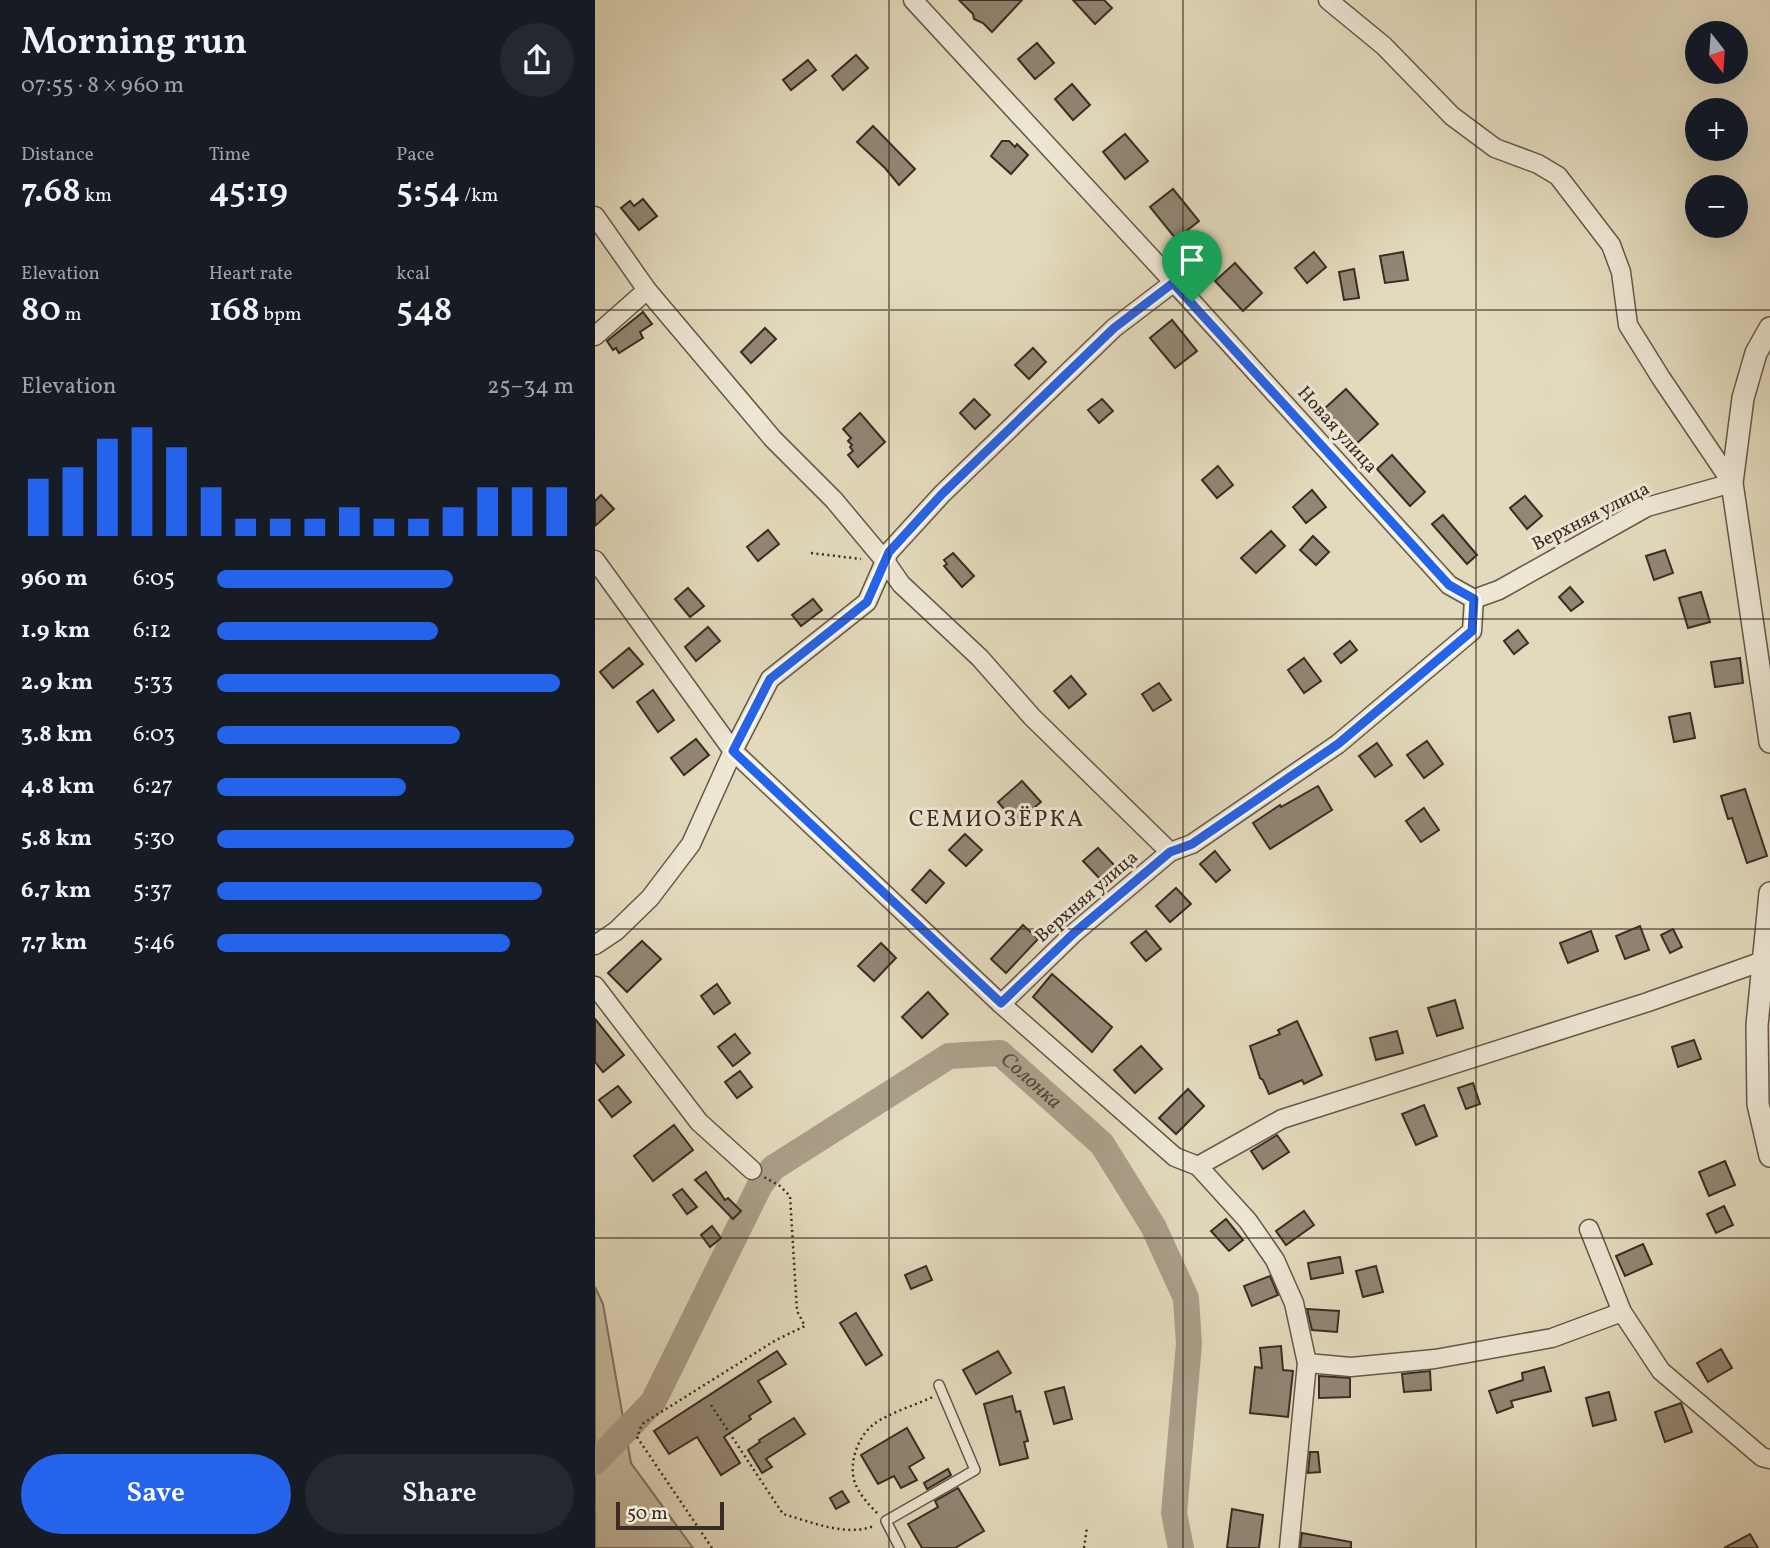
<!DOCTYPE html>
<meta charset="utf-8">
<style>
body{margin:0;font-family:Vollkorn,serif;background:#242831;color:#f1f3f6;height:100vh;display:flex;flex-direction:column;font-size:26px;white-space:nowrap}
*{box-sizing:border-box;margin:0}
p{font-size:23px;color:#9ea1a6}
.icon{flex:none;width:38px;height:38px;fill:none;stroke:currentColor;stroke-width:2;stroke-linecap:round;stroke-linejoin:round}
.map{position:relative;flex:1;overflow:hidden}
.sheet{display:flex;flex-direction:column;background:#171b24;width:595px}
.sheet>*{flex:none}
.needle{width:46px;rotate:163deg}
.controls{position:absolute;left:1090px;top:21px;display:grid;gap:14px}
.controls a{display:grid;place-items:center;width:63px;height:63px;border-radius:50%;background:#171b24;box-shadow:0 7px 28px #0002;font-size:35px}
.scale{position:absolute;left:21px;bottom:18px;width:108px;box-sizing:border-box;padding-left:7px;border:4px solid #3a2c24;border-top:0;font-size:19px;line-height:24px;white-space:nowrap;color:#3a2c24;-webkit-text-stroke:5px #ede7d4;paint-order:stroke}
.pin{position:absolute;display:grid;place-items:center;width:60px;height:60px;color:#fff;margin:-72px -30px;border-radius:50% 50% 50% 0;rotate:-45deg;box-shadow:0 0 7px #0007}
.pin .icon{rotate:45deg}
.round{display:grid;place-items:center;flex:none;width:74px;height:74px;border-radius:37px;background:#242831}
.headline{display:flex;align-items:center;justify-content:space-between;height:119px;padding:0 21px}
h1{font-size:38px;font-weight:600;line-height:52px}
.stats{display:grid;grid-template-columns:repeat(3,1fr);gap:10px;height:119px;padding:7px 21px}
.stats div{display:grid;align-content:center}
.stats b{font-size:35px;font-weight:600}
.stats small{font-size:19px;font-weight:400}
.stats p{font-size:19px}
.chart{height:196px;padding:14px 21px}
.chart p{display:flex;justify-content:space-between}
.chart svg{width:100%;height:126px;margin-top:7px;stroke:#2563eb;stroke-width:6}
.action{display:flex;gap:14px;margin-top:auto;padding:14px 21px}
.action a{flex:1;height:80px;border-radius:42px;background:#2563eb;color:#fff;font-size:28px;font-weight:600;line-height:80px;text-align:center}
.action a+a{background:#242831;color:#f1f3f6}
ul{padding:0 21px;list-style:none;font-size:23px}
li{display:grid;grid-template-columns:112px 84px 1fr;align-items:center;height:52px}
li i{height:18px;border-radius:9px;background:#2563eb}
main{display:flex;flex:1;min-height:0}
.map>svg:first-child{display:block}
</style>
<main>
<section class="sheet">
<div class="headline"><div><h1>Morning run</h1><p>07:55 · 8 × 960 m</p></div><a class="round"><svg class="icon" aria-label="share" viewBox="0 0 24 24"><path d="M12 15V3M7 8l5-5 5 5M5 13v7h14v-7"/></svg></a></div>
<div class="stats">
<div><p>Distance</p><b>7.68<small> km</small></b></div>
<div><p>Time</p><b>45:19</b></div>
<div><p>Pace</p><b>5:54<small> /km</small></b></div>
</div>
<div class="stats">
<div><p>Elevation</p><b>80<small> m</small></b></div>
<div><p>Heart rate</p><b>168<small> bpm</small></b></div>
<div><p>kcal</p><b>548</b></div>
</div>
<div class="chart"><p><span>Elevation</span>25–34 m</p>
<svg viewBox="0 0 160 44" preserveAspectRatio="none"><path d="M5 44V24M15 44V20M25 44V10M35 44V6M45 44V13M55 44V27M65 44V38M75 44V38M85 44V38M95 44V34M105 44V38M115 44V38M125 44V34M135 44V27M145 44V27M155 44V27"/></svg>
</div>
<ul>
<li><b>960 m</b>6:05<i style="width:66%"></i></li>
<li><b>1.9 km</b>6:12<i style="width:62%"></i></li>
<li><b>2.9 km</b>5:33<i style="width:96%"></i></li>
<li><b>3.8 km</b>6:03<i style="width:68%"></i></li>
<li><b>4.8 km</b>6:27<i style="width:53%"></i></li>
<li><b>5.8 km</b>5:30<i style="width:100%"></i></li>
<li><b>6.7 km</b>5:37<i style="width:91%"></i></li>
<li><b>7.7 km</b>5:46<i style="width:82%"></i></li>
</ul>
<div class="action"><a>Save</a><a>Share</a></div>
</section>
<div class="map">
<svg width="1175" height="1548" viewBox="0 0 1175 1548">
<rect width="100%" height="100%" fill="#e3dabd"/>
<filter id="stains"><feTurbulence type="fractalNoise" baseFrequency=".00286" numOctaves="4"/><feColorMatrix values="0 0 0 0 .2 0 0 0 0 .09 0 0 0 0 .02 0 0 0 .5 -.17"/></filter>
<radialGradient id="worn" r=".72"><stop offset=".6" stop-color="#630" stop-opacity="0"/><stop offset="1" stop-color="#630" stop-opacity=".3"/></radialGradient>
<path fill="#c6bca3" stroke="#807464" stroke-width="2" d="M0,1287L8,1304L36,1463L98,1548H0Z"/>
<g fill="none" stroke-linecap="round" stroke-linejoin="round">
<path stroke="#aa9f89" stroke-width="26" id="s1" d="M0,1462L58,1402L165,1185L178,1168L354,1056L405,1053L507,1144L558,1226L591,1298L594,1344L579,1513L586,1548"/>
</g>
<g fill="#928674" stroke="#3a2c24" stroke-width="2">
<path d="M364,0H427L397,32L388,23L379,19L378,14Z"/>
<path d="M478,0H509L517,8L500,24Z"/>
<path d="M442,43L459,63L440,79L423,59Z"/>
<path d="M261,55L273,68L248,90L237,76Z"/>
<path d="M213,60L221,70L196,90L188,80Z"/>
<path d="M477,84L495,105L478,120L460,99Z"/>
<path d="M278,126L320,169L304,185L290,168L262,142Z"/>
<path d="M530,134L553,161L530,179L508,152Z"/>
<path d="M407,141H414L420,147L422,144L433,155L416,174L396,156Z"/>
<path d="M578,189L604,221L581,239L555,207Z"/>
<path d="M48,199L62,216L44,230L26,208L35,201L39,206Z"/>
<path d="M719,252L731,267L712,283L700,268Z"/>
<path d="M808,252L813,280L790,283L785,256Z"/>
<path d="M640,263L667,293L648,311L620,281Z"/>
<path d="M759,269L764,298L749,300L744,272Z"/>
<path d="M48,312L57,324L45,332L48,338L24,353L21,348L18,350L12,341Z"/>
<path d="M577,320L602,351L580,368L555,338Z"/>
<path d="M170,328L181,339L156,363L146,352Z"/>
<path d="M438,348L451,362L434,379L420,365Z"/>
<path d="M751,389L783,424L761,444L729,409Z"/>
<path d="M379,399L395,415L380,429L365,413Z"/>
<path d="M507,399L518,411L504,423L493,410Z"/>
<path d="M265,413L290,442L263,467L253,455L258,451L255,447L257,445L253,441L256,438L248,429Z"/>
<path d="M797,455L830,492L815,506L782,469Z"/>
<path d="M623,466L638,485L622,498L607,480Z"/>
<path d="M717,490L731,507L711,523L698,507Z"/>
<path d="M6,495L19,509L0,526V501Z"/>
<path d="M930,496L947,516L932,529L915,508Z"/>
<path d="M848,515L882,555L872,564L837,524Z"/>
<path d="M173,530L184,544L163,561L152,547Z"/>
<path d="M676,531L690,546L661,573L646,558Z"/>
<path d="M718,536L734,552L721,565L705,550Z"/>
<path d="M1070,550L1078,573L1059,580L1051,556Z"/>
<path d="M358,553L379,576L367,587L349,566L352,564L349,560Z"/>
<path d="M975,587L988,602L976,611L964,597Z"/>
<path d="M93,588L109,606L95,617L80,599Z"/>
<path d="M1106,592L1115,622L1093,628L1084,598Z"/>
<path d="M218,599L227,610L206,626L197,615Z"/>
<path d="M113,627L125,641L101,661L90,647Z"/>
<path d="M923,630L933,643L919,654L909,641Z"/>
<path d="M755,641L762,650L746,663L739,654Z"/>
<path d="M34,648L48,664L18,688L5,672Z"/>
<path d="M709,658L726,681L709,693L693,670Z"/>
<path d="M1145,658L1148,683L1120,687L1116,662Z"/>
<path d="M476,676L491,694L474,708L459,691Z"/>
<path d="M564,683L576,700L558,711L547,694Z"/>
<path d="M58,690L79,720L63,732L42,702Z"/>
<path d="M1095,713L1100,738L1079,742L1074,717Z"/>
<path d="M101,739L114,755L89,775L76,758Z"/>
<path d="M832,741L848,764L829,778L812,755Z"/>
<path d="M782,743L797,765L780,777L764,756Z"/>
<path d="M427,781L446,802L421,823L403,802Z"/>
<path d="M723,786L737,810L675,849L658,823L685,805L686,807Z"/>
<path d="M1150,789L1172,856L1152,863L1137,818L1133,819L1126,796Z"/>
<path d="M829,808L844,830L826,842L811,821Z"/>
<path d="M370,834L387,850L371,866L354,850Z"/>
<path d="M503,848L520,866L506,880L488,861Z"/>
<path d="M620,851L635,870L621,882L605,864Z"/>
<path d="M335,870L349,883L331,903L317,890Z"/>
<path d="M581,888L596,904L575,922L561,906Z"/>
<path d="M428,925L443,939L411,973L396,959Z"/>
<path d="M1045,926L1054,950L1030,959L1021,936Z"/>
<path d="M1078,929L1087,947L1075,953L1066,935Z"/>
<path d="M551,931L566,949L551,961L536,943Z"/>
<path d="M996,931L1003,951L973,963L965,943Z"/>
<path d="M47,941L66,959L32,992L13,973Z"/>
<path d="M286,943L301,958L279,981L263,966Z"/>
<path d="M457,974L517,1027L497,1052L438,997Z"/>
<path d="M122,984L135,1003L119,1014L106,996Z"/>
<path d="M333,992L353,1014L327,1038L307,1017Z"/>
<path d="M860,1000L868,1028L842,1036L833,1008Z"/>
<path d="M0,1019L29,1055L8,1072L0,1062Z"/>
<path d="M702,1021L727,1075L709,1084L707,1080L674,1094L668,1080L665,1078L655,1046L685,1034L683,1030Z"/>
<path d="M802,1031L808,1053L781,1060L775,1038Z"/>
<path d="M140,1034L155,1053L138,1066L123,1047Z"/>
<path d="M1099,1040L1106,1059L1083,1067L1077,1047Z"/>
<path d="M546,1046L567,1069L540,1093L519,1070Z"/>
<path d="M145,1071L157,1087L142,1098L130,1082Z"/>
<path d="M878,1083L885,1104L871,1109L863,1088Z"/>
<path d="M23,1086L36,1102L17,1117L4,1100Z"/>
<path d="M593,1089L609,1106L581,1134L564,1118Z"/>
<path d="M829,1105L842,1136L821,1145L807,1114Z"/>
<path d="M79,1125L98,1150L58,1181L39,1156Z"/>
<path d="M682,1135L694,1152L668,1169L656,1151Z"/>
<path d="M1130,1161L1140,1185L1114,1196L1104,1172Z"/>
<path d="M111,1172L130,1200L133,1198L146,1211L138,1219L100,1180Z"/>
<path d="M87,1189L102,1207L92,1214L78,1195Z"/>
<path d="M1129,1206L1138,1225L1121,1233L1112,1214Z"/>
<path d="M709,1211L719,1225L691,1245L681,1231Z"/>
<path d="M631,1219L648,1240L634,1251L616,1231Z"/>
<path d="M117,1226L126,1238L115,1247L106,1235Z"/>
<path d="M1048,1244L1057,1264L1030,1276L1021,1256Z"/>
<path d="M745,1257L748,1273L716,1279L713,1263Z"/>
<path d="M331,1266L337,1280L316,1289L310,1275Z"/>
<path d="M781,1266L788,1292L768,1297L761,1271Z"/>
<path d="M675,1276L683,1295L657,1306L649,1286Z"/>
<path d="M712,1309L744,1311L742,1332L717,1330Z"/>
<path d="M261,1313L287,1355L271,1365L245,1323Z"/>
<path d="M686,1346L688,1370L698,1371L693,1417L655,1413L660,1367L667,1368L665,1348Z"/>
<path d="M1126,1349L1137,1368L1113,1382L1102,1363Z"/>
<path d="M182,1351L191,1364L163,1381L176,1402L154,1416L156,1419L129,1437L145,1463L126,1475L102,1437L74,1454L59,1431Z"/>
<path d="M403,1351L416,1373L381,1394L368,1370Z"/>
<path d="M949,1367L956,1391L916,1401L918,1407L902,1413L894,1391L928,1380L927,1373Z"/>
<path d="M835,1371L836,1390L809,1392L807,1374Z"/>
<path d="M724,1376L755,1378V1397L724,1398Z"/>
<path d="M469,1387L477,1419L459,1424L450,1392Z"/>
<path d="M1014,1392L1021,1420L998,1426L991,1398Z"/>
<path d="M417,1396L421,1412L425,1411L433,1441L429,1442L433,1458L405,1465L389,1404Z"/>
<path d="M1086,1403L1097,1432L1070,1442L1060,1412Z"/>
<path d="M199,1418L210,1434L171,1459L177,1467L167,1473L153,1450L165,1442L164,1440Z"/>
<path d="M312,1428L329,1458L314,1467L322,1480L306,1488L299,1476L283,1484L266,1455Z"/>
<path d="M715,1452H723L725,1472L713,1473Z"/>
<path d="M353,1469L356,1475L332,1489L329,1483Z"/>
<path d="M363,1488L389,1531L360,1548H327L313,1524L343,1507L340,1501Z"/>
<path d="M247,1491L254,1502L241,1509L235,1498Z"/>
<path d="M637,1509L668,1515L664,1548H632Z"/>
<path d="M707,1533L756,1542V1548H705Z"/>
<path d="M1155,1534L1163,1548H1129Z"/>
</g>
<g fill="none" stroke-linecap="round" stroke-linejoin="round">
<g stroke="#64584a" stroke-width="12">
<path id="service" d="M305,1548L291,1521L380,1470L344,1385"/>
</g>
<g stroke="#64584a" stroke-width="21">
<g id="minor">
<path d="M318,0L597,302L854,585L879,599"/>
<path d="M733,0L789,46L857,116L900,148L943,164L963,176L1016,245L1026,272L1033,325L1066,378L1137,483L1052,507L904,590L879,599"/>
<path d="M0,216L52,290L178,439L239,500L290,561L306,584L385,658L437,717L575,852"/>
<path d="M0,336L52,290"/>
<path d="M0,560L138,751L406,1004L580,1157L603,1166L653,1221L680,1260L699,1303L712,1363L694,1548"/>
<path d="M0,945L21,931L55,898L96,844L138,751L175,679L272,602L294,552L347,494L519,328L578,283"/>
<path d="M0,986L104,1122L157,1170"/>
<path d="M406,1004L479,933L575,852L597,844L743,744L877,631L879,599"/>
<path d="M603,1166L687,1119L1053,1002L1168,961"/>
<path d="M994,1229L1027,1312"/>
<path d="M712,1363L756,1367L840,1359L957,1338L1027,1312L1066,1371L1167,1457L1175,1459"/>
</g>
</g>
<g stroke="#64584a" stroke-width="24">
<g id="tertiary">
<path d="M1175,328L1161,353L1148,398L1137,483L1175,742"/>
<path d="M1175,893L1162,1025L1163,1104L1175,1156"/>
</g>
</g>
<g stroke="#3a2c24" stroke-width="2.5" stroke-dasharray="2 3.5" stroke-linecap="butt">
<path d="M216,553L266,559"/>
<path d="M116,1405L188,1514C217,1522 250,1537 279,1526"/>
<path d="M282,1513C274,1505 264,1494 260,1483C253,1463 263,1436 279,1424C292,1414 322,1404 338,1397"/>
<path d="M117,1548L42,1437L47,1424L181,1340L210,1326L202,1311L195,1196L185,1186L169,1177"/>
<path d="M489,1548L492,1527"/>
</g>
<use href="#service" stroke="#ede7d4" stroke-width="9"/>
<use href="#minor" stroke="#ede7d4" stroke-width="18"/>
<use href="#tertiary" stroke="#ede7d4" stroke-width="21"/>
</g>
<g fill="none" stroke-linecap="round" stroke-linejoin="round">
<g stroke="#fff" stroke-width="14">
<path id="route" d="M578,283L854,585L879,599L877,631L743,744L597,844L575,852L479,933L406,1003L138,751L175,679L272,602L294,552L347,494L519,328Z"/>
</g>
<use href="#route" stroke="#2563eb" stroke-width="9"/>
</g>
<path fill="none" stroke="#3a2c24" stroke-width="2" stroke-opacity="0.55" d="M294,0V1548M588,0V1548M881,0V1548M0,310H1175M0,619H1175M0,929H1175M0,1238H1175"/>
<g text-anchor="middle" dominant-baseline="central" stroke-width="6" stroke-linejoin="round" paint-order="stroke">
<g font-size="19" fill="#3a2c24" stroke="#ede7d4">
<text transform="translate(742 430) rotate(48)">Новая улица</text>
<text transform="translate(996 517) rotate(-27)">Верхняя улица</text>
<text transform="translate(492 897) rotate(-41)">Верхняя улица</text>
</g>
<g font-size="21" font-style="italic" fill="#56493d" stroke="#ede7d4">
<text stroke="none"><textPath href="#s1" startOffset="648">Солонка</textPath></text>
</g>
<g font-size="23" letter-spacing="2" fill="#3a2c24" stroke="#ede7d4">
<text x="402" y="820">СЕМИОЗЁРКА</text>
</g>
</g>
<rect width="100%" height="100%" filter="url(#stains)"/>
<rect width="100%" height="100%" fill="url(#worn)"/>
</svg>
<div class="controls">
<a><svg class="needle" viewBox="-14 -14 28 28"><path d="M0-13l5 13h-10z" fill="#e53935"/><path d="M0 13l5-13h-10z" fill="#9ea1a6"/></svg></a>
<a>+</a>
<a>−</a>
</div>
<div class="scale">50 m</div>
<div class="pin" style="left:597px;top:302px;background:#1e9e55"><svg class="icon" aria-label="arrive" viewBox="0 0 24 24"><path d="M6 21V4h12l-3 4 3 4H6"/></svg></div>
</div>
</main>
